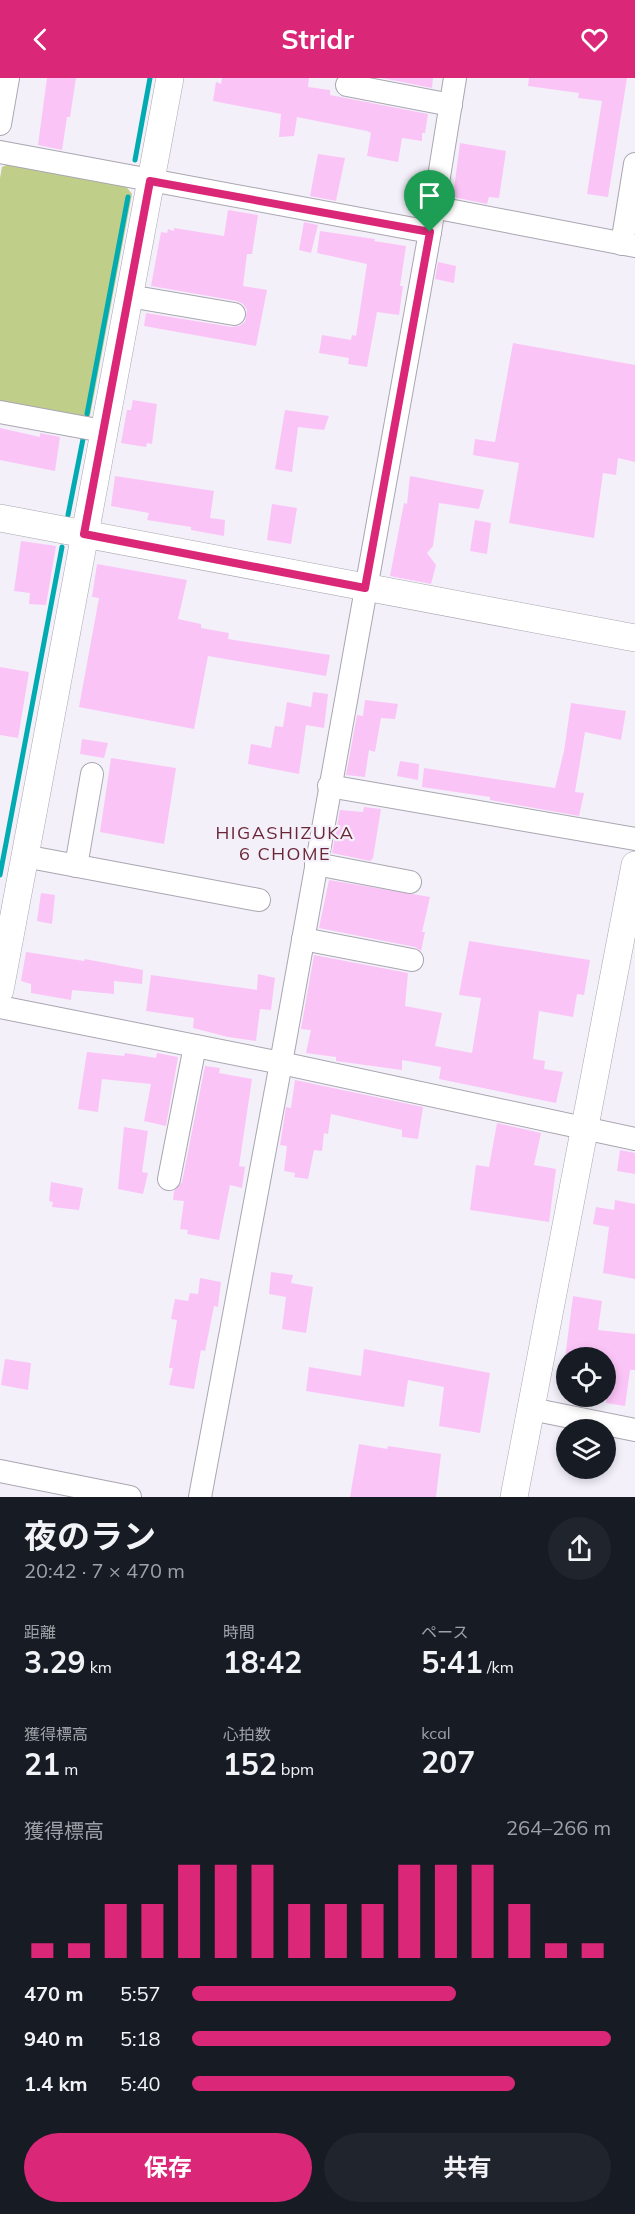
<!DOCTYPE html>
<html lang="ja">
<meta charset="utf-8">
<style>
body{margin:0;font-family:Mulish,"Noto Sans JP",sans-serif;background:#20242c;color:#f1f3f6;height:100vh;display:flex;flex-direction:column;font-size:22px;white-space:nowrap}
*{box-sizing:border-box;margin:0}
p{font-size:20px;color:#9ea1a6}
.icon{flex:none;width:33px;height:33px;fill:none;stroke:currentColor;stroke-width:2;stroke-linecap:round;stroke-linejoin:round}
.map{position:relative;height:1419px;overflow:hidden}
.details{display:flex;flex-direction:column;background:#171b24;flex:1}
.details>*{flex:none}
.buttons{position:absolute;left:556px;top:1269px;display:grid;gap:12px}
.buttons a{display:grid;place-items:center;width:60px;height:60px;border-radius:50%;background:#171b24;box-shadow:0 3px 9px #0003;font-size:30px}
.pin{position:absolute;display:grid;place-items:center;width:51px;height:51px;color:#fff;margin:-62px -26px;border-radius:50% 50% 50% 0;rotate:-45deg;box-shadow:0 0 6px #0007}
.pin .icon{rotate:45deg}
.round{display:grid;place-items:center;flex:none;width:63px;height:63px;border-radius:32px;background:#20242c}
.overview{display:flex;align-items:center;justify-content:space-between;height:102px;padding:0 24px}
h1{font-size:33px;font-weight:700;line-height:45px}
.figures{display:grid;grid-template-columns:repeat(3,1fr);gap:9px;height:102px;padding:6px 24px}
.figures div{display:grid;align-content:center}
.figures b{font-size:30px;font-weight:700}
.figures small{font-size:16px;font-weight:400}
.figures p{font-size:16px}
.chart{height:168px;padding:12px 24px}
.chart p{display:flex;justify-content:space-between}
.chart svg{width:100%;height:108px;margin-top:6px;stroke:#db2777;stroke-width:6}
.action{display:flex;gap:12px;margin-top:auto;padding:12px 24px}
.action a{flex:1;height:69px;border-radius:36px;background:#db2777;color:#fff;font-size:24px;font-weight:700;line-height:69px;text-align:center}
.action a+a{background:#20242c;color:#f1f3f6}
ul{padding:0 24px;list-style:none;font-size:20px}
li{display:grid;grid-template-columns:96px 72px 1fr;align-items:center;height:45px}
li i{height:15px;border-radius:8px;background:#db2777}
header{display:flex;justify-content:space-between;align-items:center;height:78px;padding:0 24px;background:#db2777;color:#fff;font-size:27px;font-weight:700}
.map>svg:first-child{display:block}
</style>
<header><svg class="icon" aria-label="back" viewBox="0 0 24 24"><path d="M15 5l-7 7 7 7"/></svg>Stridr<svg class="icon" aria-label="heart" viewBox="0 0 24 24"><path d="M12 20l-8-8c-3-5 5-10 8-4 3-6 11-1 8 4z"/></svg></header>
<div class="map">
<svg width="635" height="1419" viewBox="0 0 635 1419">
<rect width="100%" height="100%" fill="#f3f0fa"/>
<path fill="#bfcf89" d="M11,85L124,106L132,116L90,338L80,343L0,329V100L2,89Z"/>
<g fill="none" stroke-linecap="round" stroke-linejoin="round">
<g stroke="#02abb1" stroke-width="5">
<path d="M135,82L150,0"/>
<path d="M87,336L128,119"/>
<path d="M68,437L83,361"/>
<path d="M0,797L62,469"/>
</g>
</g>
<g fill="#fbc4f7">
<path d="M47,0H76L70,39H67L62,72L38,67Z"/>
<path d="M222,0H309L308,9L330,12V17L428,36L425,55H422V63L402,60L398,84L367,78L371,55L367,53L297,39L294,58L279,59L281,36L213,23L216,4L221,6Z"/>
<path d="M382,0H433L432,10Z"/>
<path d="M529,0H627L608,119L587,116L602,23L578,20L579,15L528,8Z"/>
<path d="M460,65L506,73L499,120L489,119L487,126L453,119Z"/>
<path d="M318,76L345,80L336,123L310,118Z"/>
<path d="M228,132L258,137L252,176H247L243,208L267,212L256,268L144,248L146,235L232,249L239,248L245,244L247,232L243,226L237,223L151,208L161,154L167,155L168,151L174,153V150L224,158Z"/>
<path d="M304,144L318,147L311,175L299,172Z"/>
<path d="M320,153L375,161L374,163L406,168L400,208H403L399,237L377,234L367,289L348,286L349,280L319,275L322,257L351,262L352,257L356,258L367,186L317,175Z"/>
<path d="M438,184L456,188L454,205L435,201Z"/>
<path d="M513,265L635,287V384L618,380L616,397L603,395L594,460L509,445L519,385L473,377L475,361L495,364Z"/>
<path d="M133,322L157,326L152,366L147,365L146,369L121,365L127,332H131Z"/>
<path d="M285,332L329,338L324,352L298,349L292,394L275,391Z"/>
<path d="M0,350L40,359V355L60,359L55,393L0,382Z"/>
<path d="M115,398L214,413L210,440L225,442L224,458L191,452V449L147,442L149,435L111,428Z"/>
<path d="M410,398L484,412L479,431L439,425L433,468L427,475L436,487L431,506L390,498L404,425L407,426Z"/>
<path d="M272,426L297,430L291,466L267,462Z"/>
<path d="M475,442L491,445L487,476L470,473Z"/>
<path d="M21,463L56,468L46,527L29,526L30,515L14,513Z"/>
<path d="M97,486L187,502L178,541L201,546V550L229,555L228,561L330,577L326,598L208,578L194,651L79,629L99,520L92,519Z"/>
<path d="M0,589L29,594L18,660L0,657Z"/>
<path d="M313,614L328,616L324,650L306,647L299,696L248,686L251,666L271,670L275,648L283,649L287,624L311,629Z"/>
<path d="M365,622L398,626L395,641L381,640L375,674L369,672L365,699L346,697L357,637L363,638Z"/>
<path d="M571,625L626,633L621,662L585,654L575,714L584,715L579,738L490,722V719L422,709L424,690L555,710L564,673Z"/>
<path d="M82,661L108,665L104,680L80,676Z"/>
<path d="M111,680L176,690L164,766L100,754Z"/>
<path d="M400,683L419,686L418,702L397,698Z"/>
<path d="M364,729L381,731L373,780L370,783L332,775L340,732L363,734Z"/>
<path d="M329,802L430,819L422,854H425L421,873L415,869L319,850Z"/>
<path d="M41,815L55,817L52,846L37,843Z"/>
<path d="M469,863L590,882L584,917L577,916L573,939L539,933L533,981L545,983L544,991L563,994L556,1025L439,1001L441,989L402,982V992L336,983V979L306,975L311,952L301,951L314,877L408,895L405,928L442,935L435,968L472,975L481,920L459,917Z"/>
<path d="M26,874L84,883L85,881L143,892L142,906L114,903V916L72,912L71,922L31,915V906L21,903Z"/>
<path d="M258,896L275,900L271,932L260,931L256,963L228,959L193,950L194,940L146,933L151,897L257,912Z"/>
<path d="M87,974L124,978L125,975L156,980L157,975L178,979L166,1048L144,1043L151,1006L102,1001L98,1034L78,1031Z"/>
<path d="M205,988L220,990L219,995L252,1001L239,1088L245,1089L242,1110L230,1107L219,1162L187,1156L188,1152L180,1151L184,1123L173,1122L174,1113L182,1104Z"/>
<path d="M295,1002L423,1029L418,1061L402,1059V1052L331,1036L328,1056L324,1055L322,1073L314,1072L308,1101L294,1099L295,1095L284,1093L287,1068L280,1067L286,1029L291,1030Z"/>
<path d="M497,1045L541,1055L534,1087L556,1091L549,1144L470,1132L476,1087L489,1089Z"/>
<path d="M124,1049L148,1053L142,1094L148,1095L143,1116L118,1111Z"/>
<path d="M620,1072L635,1075V1096L617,1093Z"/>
<path d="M51,1104L83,1110L79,1132L52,1129L53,1124L49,1123Z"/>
<path d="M615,1122L635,1126V1201L603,1195L609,1149L593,1146L596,1129L614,1132Z"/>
<path d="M271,1194L293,1197L291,1205L313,1209L306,1255L282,1251L286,1219L269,1216Z"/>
<path d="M200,1200L221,1204L218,1229L214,1228L205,1273L201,1272L194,1311L169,1307L173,1290H169L177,1242L171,1241L175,1221L188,1223L190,1215L198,1216Z"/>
<path d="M573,1218L602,1223L598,1252L635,1256V1292H630L625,1328L606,1325V1280H565Z"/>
<path d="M364,1271L490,1295L480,1355L439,1348L444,1309L408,1302L404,1329L306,1313L309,1289L361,1298Z"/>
<path d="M5,1281L31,1285L28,1312L1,1307Z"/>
<path d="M359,1366L387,1371L388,1368L441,1376L436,1419H350Z"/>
</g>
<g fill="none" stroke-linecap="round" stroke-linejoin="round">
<g stroke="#a9a6b0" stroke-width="24">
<g id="minor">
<path d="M347,7L451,27"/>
<path d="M0,46L8,0"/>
<path d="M0,74L430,154"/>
<path d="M433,129L635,168"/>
<path d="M622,166L635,86"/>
<path d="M129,218L234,236"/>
<path d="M0,334L103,353"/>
<path d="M329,708L635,761"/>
<path d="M24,778L259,822"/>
<path d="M316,786L410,804"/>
<path d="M76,788L92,696"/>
<path d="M303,861L412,882"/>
<path d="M0,929L281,985L635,1061"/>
<path d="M169,1101L195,968"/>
<path d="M531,1331L635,1352"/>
<path d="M0,1393L130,1419"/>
<path d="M200,1419L281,985L430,154L455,0"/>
</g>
</g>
<g stroke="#a9a6b0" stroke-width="28">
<g id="tertiary">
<path d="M0,440L635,560"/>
<path d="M0,912L170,0"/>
<path d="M514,1419L635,787"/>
</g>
</g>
<use href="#minor" stroke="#fff" stroke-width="22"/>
<use href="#tertiary" stroke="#fff" stroke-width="27"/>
</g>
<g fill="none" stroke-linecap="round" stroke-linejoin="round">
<g stroke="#fff" stroke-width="12">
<path id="route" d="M150,103L430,154L365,510L84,456Z"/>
</g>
<use href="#route" stroke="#db2777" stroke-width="8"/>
</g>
<g text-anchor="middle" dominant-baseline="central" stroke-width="4.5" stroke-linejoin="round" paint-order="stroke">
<g font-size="18" letter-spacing="1.5" fill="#6a2536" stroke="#f3f0fa">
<text x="285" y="754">HIGASHIZUKA<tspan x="285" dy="21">6 CHOME</tspan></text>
</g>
</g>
</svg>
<div class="buttons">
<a><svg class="icon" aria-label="locate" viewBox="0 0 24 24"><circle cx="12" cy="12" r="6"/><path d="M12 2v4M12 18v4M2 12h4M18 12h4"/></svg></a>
<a><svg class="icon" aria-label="layers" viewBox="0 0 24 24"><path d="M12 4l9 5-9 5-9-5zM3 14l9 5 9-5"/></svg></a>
</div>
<div class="pin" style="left:430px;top:154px;background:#1e9e55"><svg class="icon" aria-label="arrive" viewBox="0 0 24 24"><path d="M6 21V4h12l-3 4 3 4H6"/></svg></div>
</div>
<section class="details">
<div class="overview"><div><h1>夜のラン</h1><p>20:42 · 7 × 470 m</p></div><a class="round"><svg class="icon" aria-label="share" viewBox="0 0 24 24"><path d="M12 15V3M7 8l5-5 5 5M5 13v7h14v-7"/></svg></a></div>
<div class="figures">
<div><p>距離</p><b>3.29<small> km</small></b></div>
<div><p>時間</p><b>18:42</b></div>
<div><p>ペース</p><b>5:41<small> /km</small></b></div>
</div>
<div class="figures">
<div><p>獲得標高</p><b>21<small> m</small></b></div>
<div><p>心拍数</p><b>152<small> bpm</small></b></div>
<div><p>kcal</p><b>207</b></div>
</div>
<div class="chart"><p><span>獲得標高</span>264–266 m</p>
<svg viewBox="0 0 160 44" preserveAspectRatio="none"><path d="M5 44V38M15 44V38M25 44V22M35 44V22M45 44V6M55 44V6M65 44V6M75 44V22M85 44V22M95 44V22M105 44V6M115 44V6M125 44V6M135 44V22M145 44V38M155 44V38"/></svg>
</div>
<ul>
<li><b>470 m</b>5:57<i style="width:63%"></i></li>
<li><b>940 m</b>5:18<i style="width:100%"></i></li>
<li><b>1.4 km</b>5:40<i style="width:77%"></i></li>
</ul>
<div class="action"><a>保存</a><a>共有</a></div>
</section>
